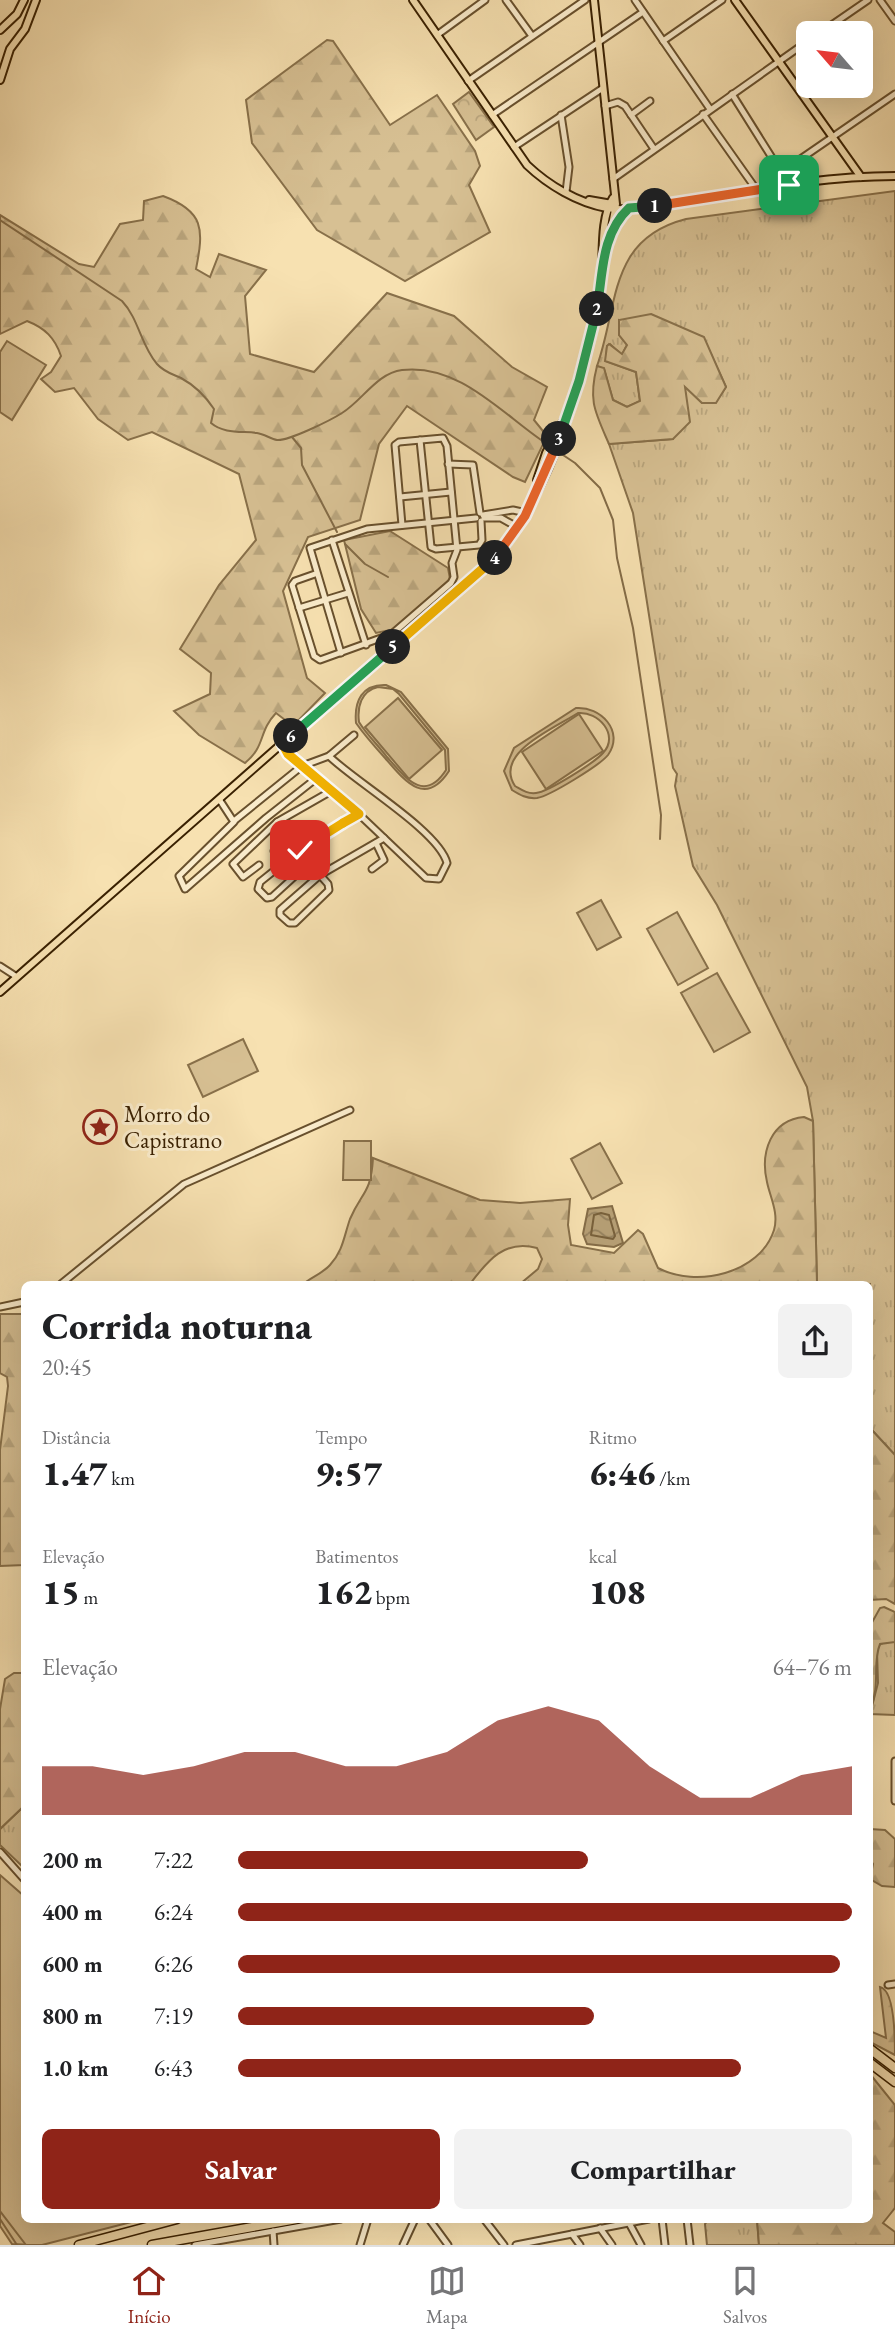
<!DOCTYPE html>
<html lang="pt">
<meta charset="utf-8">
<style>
body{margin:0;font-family:"EB Garamond",serif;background:#f2f2f2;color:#202124;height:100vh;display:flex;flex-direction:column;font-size:26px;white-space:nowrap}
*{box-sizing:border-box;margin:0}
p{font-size:23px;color:#757577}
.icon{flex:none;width:38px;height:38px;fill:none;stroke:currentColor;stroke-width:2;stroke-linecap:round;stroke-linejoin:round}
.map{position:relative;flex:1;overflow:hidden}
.sheet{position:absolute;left:21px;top:1281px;width:852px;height:942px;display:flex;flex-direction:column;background:#fff;border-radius:10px;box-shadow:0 7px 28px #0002}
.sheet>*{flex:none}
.needle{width:46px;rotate:298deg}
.buttons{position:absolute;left:796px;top:21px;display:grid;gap:14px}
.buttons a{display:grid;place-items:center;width:77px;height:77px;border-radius:10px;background:#fff;box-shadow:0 7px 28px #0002;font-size:35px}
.pin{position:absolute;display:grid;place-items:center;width:60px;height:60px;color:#fff;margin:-30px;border-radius:14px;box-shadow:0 4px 10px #0006}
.km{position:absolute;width:35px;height:35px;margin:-18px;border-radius:50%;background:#222;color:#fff;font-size:19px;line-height:35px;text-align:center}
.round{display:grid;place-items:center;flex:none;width:74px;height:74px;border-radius:10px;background:#f2f2f2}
.summary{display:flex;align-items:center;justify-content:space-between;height:119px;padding:0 21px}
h1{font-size:38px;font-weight:800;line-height:52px}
.metrics{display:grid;grid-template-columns:repeat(3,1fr);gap:10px;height:119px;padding:7px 21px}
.metrics div{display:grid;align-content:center}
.metrics b{font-size:35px;font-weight:800}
.metrics small{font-size:19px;font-weight:400}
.metrics p{font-size:19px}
.chart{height:196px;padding:14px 21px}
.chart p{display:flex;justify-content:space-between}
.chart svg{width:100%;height:126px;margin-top:7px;fill:#8f2418;opacity:.7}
.cta{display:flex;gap:14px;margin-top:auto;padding:14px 21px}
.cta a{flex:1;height:80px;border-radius:10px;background:#8f2418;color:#fff;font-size:28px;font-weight:800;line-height:80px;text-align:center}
.cta a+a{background:#f2f2f2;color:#202124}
ul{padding:0 21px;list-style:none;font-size:23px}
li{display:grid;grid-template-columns:112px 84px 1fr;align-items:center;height:52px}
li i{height:18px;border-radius:9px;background:#8f2418}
.menu{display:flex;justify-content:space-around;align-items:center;height:98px;border-top:2px solid #e0e0e0;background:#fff;font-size:19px;color:#757577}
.menu a{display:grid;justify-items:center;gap:4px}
.menu .current{color:#8f2418}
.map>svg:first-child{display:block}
</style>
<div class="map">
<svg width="895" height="2245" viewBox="0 0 895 2245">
<defs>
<pattern id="grass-tufts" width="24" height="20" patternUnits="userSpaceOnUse" patternTransform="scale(1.75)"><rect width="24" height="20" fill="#d7c093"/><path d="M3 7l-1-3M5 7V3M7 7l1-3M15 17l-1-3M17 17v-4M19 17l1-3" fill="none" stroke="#b9a57d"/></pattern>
<pattern id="forest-firs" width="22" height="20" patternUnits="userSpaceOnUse" patternTransform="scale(1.75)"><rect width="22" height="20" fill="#d7c093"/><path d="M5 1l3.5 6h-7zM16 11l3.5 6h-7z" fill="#b9a57d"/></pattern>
<pattern id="park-crowns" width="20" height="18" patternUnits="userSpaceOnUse" patternTransform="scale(1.75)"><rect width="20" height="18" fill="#d7c093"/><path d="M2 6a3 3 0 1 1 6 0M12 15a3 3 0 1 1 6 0" fill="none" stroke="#b9a57d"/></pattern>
<pattern id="water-waves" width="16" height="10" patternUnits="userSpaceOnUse" patternTransform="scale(1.75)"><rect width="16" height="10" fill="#b69f75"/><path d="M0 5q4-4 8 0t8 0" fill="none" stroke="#95815e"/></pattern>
</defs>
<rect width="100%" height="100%" fill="#f7e1b1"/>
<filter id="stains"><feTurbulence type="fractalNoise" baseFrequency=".00286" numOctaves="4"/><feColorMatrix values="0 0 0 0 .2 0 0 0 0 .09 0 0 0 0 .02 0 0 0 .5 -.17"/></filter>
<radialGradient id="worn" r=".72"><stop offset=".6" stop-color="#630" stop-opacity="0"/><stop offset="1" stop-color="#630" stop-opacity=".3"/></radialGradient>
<g fill="url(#grass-tufts)" stroke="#88704a" stroke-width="2">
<path d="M895,191V1455L870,1428V1284H817L813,1121L807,1087L717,905L693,866L675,786L677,774L673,768L633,513L609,444L673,439L685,386L702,403H715L726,387L703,337L619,320V335L627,345L622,355L610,344L607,346L606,361L636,372L640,401L627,407L613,400L604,369L597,366C619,304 608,239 686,219Z"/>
<path d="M889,1641L895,1642V1715L870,1714L878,1683L877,1651L880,1644Z"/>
<path d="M24,1806V1868L0,1845V1829Z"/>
<path d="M709,2219H757L759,2245H707L705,2224Z"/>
</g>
<g fill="url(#forest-firs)" stroke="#88704a" stroke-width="2">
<path d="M327,40L333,41L390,125L437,95L475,151L480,166L469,185L490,232L405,281L317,230L252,143L246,100Z"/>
<path d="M163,196C204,211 204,229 196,269L210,277L219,254L266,270L245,296L250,354L314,372L387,293L454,316L512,367L547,387L534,420L547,436L525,482L513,477L407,406L379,444L360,520L308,537L283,591L307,678L325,693L293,726L276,713C258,732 266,746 245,763L199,735L174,711L210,694L211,673L180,649L219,585L256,540L239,474L152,432L128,440L98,419L74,388L55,392L41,379L51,372L61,356C55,338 45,328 27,321L0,334V215L79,264L94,267L120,224L143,220L144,201Z"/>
<path d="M651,314L704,337L726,387L716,403H702L685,387L690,422L673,439L609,444C595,412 588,401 597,366L604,368L613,400L627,407L640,401L636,372L605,361L607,346L609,344L622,354L627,345L619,335V320Z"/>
<path d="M390,531L448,568L450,579L395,629L376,633L361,609L344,540Z"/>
<path d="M804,1117L813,1121L817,1284H520L538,1269L542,1259L537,1248C505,1239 488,1260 470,1284H303C312,1277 323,1273 330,1265C343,1251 344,1236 350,1219C362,1191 371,1194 373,1158L480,1200L520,1203L570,1199L568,1225L571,1245L614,1253L638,1230L643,1234L658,1268C696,1288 760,1274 774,1230C779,1213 770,1197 767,1182C760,1152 771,1120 804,1117Z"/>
<path d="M0,1314H24V1565L0,1566V1450L8,1386L7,1377L0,1373Z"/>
<path d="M870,1428L895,1455V1604L886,1599L870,1600Z"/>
<path d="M884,1607L895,1612V1642L880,1644C872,1663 881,1684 870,1710V1626L880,1608Z"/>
<path d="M14,1673H24V1806L0,1829V1709L5,1679Z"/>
<path d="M870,1829L885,1830L895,1839V1887L882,1886L870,1879L873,1864L870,1859Z"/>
<path d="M880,1987C895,1990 895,2038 895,2055L870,2042V2031L886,2038Z"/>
<path d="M870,2074L895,2105V2208L883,2223L895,2232V2245H759L757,2219H870Z"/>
<path d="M0,2191L24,2219L33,2245L12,2244L0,2226Z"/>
</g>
<path fill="url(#park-crowns)" stroke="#88704a" stroke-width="2" d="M469,92L494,127L476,140L453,104Z"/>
<g fill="#d7c093" stroke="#88704a" stroke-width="2" fill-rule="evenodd">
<path d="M7,341L46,365L12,420L0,412V352Z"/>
<path d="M386,685L401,692L448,749L449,771C425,808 404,780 385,758C375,747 365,736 356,723C354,701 362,684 386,685ZM378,687L393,689L399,694L445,750L446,770C424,804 405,777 387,757C378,745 367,735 359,722C357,707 361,691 378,687Z"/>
<path d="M398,698L442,750L409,779L365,727Z"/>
<path d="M576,708C600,706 625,731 608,755C600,765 550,796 537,798C527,799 520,795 512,790L504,771L514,748ZM578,713C598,711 620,735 603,753C594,763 548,792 536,793C527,794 522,790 515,786C493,753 555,728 578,713Z"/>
<path d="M579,714L603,751L546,789L522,752Z"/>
<path d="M601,900L621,937L597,950L577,913Z"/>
<path d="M677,912L708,968L678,985L647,929Z"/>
<path d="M717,973L750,1032L714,1052L681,993Z"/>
<path d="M243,1039L258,1071L203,1097L188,1065Z"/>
<path d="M344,1141H371V1180H343Z"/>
<path d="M600,1143L622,1183L592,1199L571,1159Z"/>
<path d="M0,1875L24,1896V2219H143L42,2245H26L0,2211Z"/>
</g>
<path fill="url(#water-waves)" stroke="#846c47" stroke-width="2" d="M612,1206L623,1243L614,1247L587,1244L583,1234L588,1209Z"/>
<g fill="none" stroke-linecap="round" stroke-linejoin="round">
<path stroke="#78603b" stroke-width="2" d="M601,1213L609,1215L615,1236L613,1239L591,1235L594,1215Z"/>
<g stroke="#846c47" stroke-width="2">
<path d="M0,220L122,301C139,319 141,346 157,364C164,372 172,374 181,378C194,385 206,397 214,409L211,423C224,434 242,431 257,433C264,434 271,439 277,440C289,441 331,420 342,413C362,401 377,373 402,370C460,363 504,416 547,444"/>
<path d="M292,437L301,448L302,465L337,532"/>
<path d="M557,451L575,463L600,488L613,520L617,558L633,628L661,815L660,839"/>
<path d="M345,544L365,564L388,577"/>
<path d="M0,2219L17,2245"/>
</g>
<g stroke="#68502d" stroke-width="9">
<g id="minor">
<path d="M506,0L532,36"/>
<path d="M635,0L710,109"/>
<path d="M880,0L895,21"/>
<path d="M820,33L868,0"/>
<path d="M437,35L485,0"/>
<path d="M663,41L722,0"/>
<path d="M468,81L585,0"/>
<path d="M732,94L789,185"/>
<path d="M605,106L618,102L625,106L654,149"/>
<path d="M703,114L756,189"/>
<path d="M492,115L643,12"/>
<path d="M561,115L569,167L566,192"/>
<path d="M631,115L650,101"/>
<path d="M514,147L603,88"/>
<path d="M613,179L808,41"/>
<path d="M765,188L783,171L895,94"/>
<path d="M420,440L431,547L436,549L479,545L482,540L481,521"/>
<path d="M448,464L473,465L480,513"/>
<path d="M400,497L451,492"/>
<path d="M483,515L513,510L522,512L523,518"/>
<path d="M484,518H501L517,527"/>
<path d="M332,540L366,645"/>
<path d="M315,574L295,581L292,585L314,656L320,660L392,634L451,583L454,577L452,563L457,550L447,446L443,438L399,442L395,445L402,525"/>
<path d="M299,608L348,593"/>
<path d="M341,653L310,548L367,529L476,518"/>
<path d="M282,743L293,759L343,799L426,878L439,879L447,863C439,831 354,781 329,756"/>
<path d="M219,799L234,822L179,876L185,889L266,818L318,777"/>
<path d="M234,821L302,766L329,756L354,735"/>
<path d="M277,822L289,838"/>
<path d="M300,850L307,865L272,897L267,898L258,889L260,882L300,850L359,814"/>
<path d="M274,851L306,828"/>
<path d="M259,865L243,877L233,864L277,822L333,790"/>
<path d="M372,869L384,860L376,843"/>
<path d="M320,875L328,884L329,890L295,923H289L280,915V910L320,875L384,838"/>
<path d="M0,966L17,977"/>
<path d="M61,1284L184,1184L350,1110"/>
<path d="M0,1307L24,1302"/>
<path d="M895,1761V1801"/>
<path d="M0,1852L24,1879"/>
<path d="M888,1985L895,1984"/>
<path d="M429,2219L448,2245"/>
<path d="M484,2219L504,2245"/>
<path d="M662,2219L665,2245"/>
<path d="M687,2219L690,2245"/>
<path d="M629,2223L641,2245"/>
<path d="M600,2228L612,2245"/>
<path d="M273,2231L274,2245"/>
<path d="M572,2234L580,2245"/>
<path d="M195,2245L341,2219"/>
<path d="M360,2245L368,2219"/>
<path d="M403,2245L415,2219"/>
<path d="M516,2245L649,2219"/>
</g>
</g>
<g stroke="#392001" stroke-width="10">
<g id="major">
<path d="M413,0L527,165C548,185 578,203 607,208C640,213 680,202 713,196C773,186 834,176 895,176"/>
<path d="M594,0L616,204L607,251"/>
<path d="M735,0L861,177"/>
<path d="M0,30L17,14L24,0"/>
<path d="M0,80L10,49L25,29L36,0"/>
<path d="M589,200L612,204"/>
<path d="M613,226L629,208"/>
<path d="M537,480L546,453L564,420"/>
<path d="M0,992L505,547C556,473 583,381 600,293C605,266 598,221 613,198"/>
</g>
</g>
<g stroke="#392001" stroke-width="11">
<g id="highway">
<path d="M870,2049L895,2068"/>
<path d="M870,2063L895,2082"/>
<path d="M79,2245L177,2219"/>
<path d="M152,2245L297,2219"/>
</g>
</g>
<use href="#minor" stroke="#faeccc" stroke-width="5"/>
<use href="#major" stroke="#f7e1b1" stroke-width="6"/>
<use href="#highway" stroke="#f7e1b1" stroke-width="8"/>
</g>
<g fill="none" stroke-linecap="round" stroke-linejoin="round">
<g stroke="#fff" stroke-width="14">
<path id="split-1" d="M655,206L789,185"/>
</g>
<g stroke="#fff" stroke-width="14">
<path id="split-2" d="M597,309C603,274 601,234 629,208L655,206"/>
</g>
<g stroke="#fff" stroke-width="14">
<path id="split-3" d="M559,439L579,381L597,309"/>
</g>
<g stroke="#fff" stroke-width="14">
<path id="split-4" d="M495,558L525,516L559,439"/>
</g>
<g stroke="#fff" stroke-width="14">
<path id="split-5" d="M393,647L495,558"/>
</g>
<g stroke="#fff" stroke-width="14">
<path id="split-6" d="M291,736L393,647"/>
</g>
<g stroke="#fff" stroke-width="14">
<path id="split-7" d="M291,736L282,743L288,754L359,814L343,823"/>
</g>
<g stroke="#fff" stroke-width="14">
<path id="split-8" d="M300,850L343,823"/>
</g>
<use href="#split-1" stroke="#f0652b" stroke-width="9"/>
<use href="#split-2" stroke="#22a559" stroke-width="9"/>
<use href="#split-3" stroke="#22a559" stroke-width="9"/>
<use href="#split-4" stroke="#f0652b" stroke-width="9"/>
<use href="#split-5" stroke="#f5b400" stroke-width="9"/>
<use href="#split-6" stroke="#22a559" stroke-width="9"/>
<use href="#split-7" stroke="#f5b400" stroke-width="9"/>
<use href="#split-8" stroke="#f5b400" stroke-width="9"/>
</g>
<defs>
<g id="sight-ring" transform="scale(1.75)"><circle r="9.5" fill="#faeccc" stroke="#8f2418" stroke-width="1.5"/><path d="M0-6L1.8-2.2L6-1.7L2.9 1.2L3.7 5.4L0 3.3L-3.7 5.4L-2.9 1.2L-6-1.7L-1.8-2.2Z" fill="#8f2418"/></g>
</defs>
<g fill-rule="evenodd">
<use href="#sight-ring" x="100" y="1127"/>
</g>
<g text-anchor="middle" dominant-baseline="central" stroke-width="6" stroke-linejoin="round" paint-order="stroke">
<g font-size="23" fill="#392001" stroke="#faeccc" text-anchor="start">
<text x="124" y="1114">Morro do<tspan x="124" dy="26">Capistrano</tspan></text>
</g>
</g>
<rect width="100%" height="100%" filter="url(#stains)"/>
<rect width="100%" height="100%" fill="url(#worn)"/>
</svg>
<div class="buttons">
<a><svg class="needle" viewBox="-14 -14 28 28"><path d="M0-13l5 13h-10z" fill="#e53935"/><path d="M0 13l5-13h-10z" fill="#757577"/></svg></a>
</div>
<div class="pin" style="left:789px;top:185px;background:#1e9e55"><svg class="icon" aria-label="arrive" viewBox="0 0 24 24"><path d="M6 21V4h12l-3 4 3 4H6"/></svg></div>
<div class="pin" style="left:300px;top:850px;background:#d93025"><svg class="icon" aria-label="check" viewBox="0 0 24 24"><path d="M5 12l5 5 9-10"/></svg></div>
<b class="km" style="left:655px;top:206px">1</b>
<b class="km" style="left:597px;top:309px">2</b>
<b class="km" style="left:559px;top:439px">3</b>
<b class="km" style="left:495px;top:558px">4</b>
<b class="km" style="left:393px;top:647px">5</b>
<b class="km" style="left:291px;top:736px">6</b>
<section class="sheet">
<div class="summary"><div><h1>Corrida noturna</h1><p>20:45</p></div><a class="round"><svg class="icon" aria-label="share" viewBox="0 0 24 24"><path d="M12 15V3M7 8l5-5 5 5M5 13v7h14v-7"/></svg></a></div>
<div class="metrics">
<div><p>Distância</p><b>1.47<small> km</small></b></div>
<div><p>Tempo</p><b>9:57</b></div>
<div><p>Ritmo</p><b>6:46<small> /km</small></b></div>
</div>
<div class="metrics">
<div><p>Elevação</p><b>15<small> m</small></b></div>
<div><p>Batimentos</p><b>162<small> bpm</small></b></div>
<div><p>kcal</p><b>108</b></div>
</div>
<div class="chart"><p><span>Elevação</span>64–76 m</p>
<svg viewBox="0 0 160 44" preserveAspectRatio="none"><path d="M0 44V27L10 27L20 30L30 27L40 22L50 22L60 27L70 27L80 22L90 11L100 6L110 11L120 27L130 38L140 38L150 30L160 27V44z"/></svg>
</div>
<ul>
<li><b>200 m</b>7:22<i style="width:57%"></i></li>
<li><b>400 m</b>6:24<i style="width:100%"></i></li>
<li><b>600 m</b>6:26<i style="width:98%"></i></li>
<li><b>800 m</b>7:19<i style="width:58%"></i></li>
<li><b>1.0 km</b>6:43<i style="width:82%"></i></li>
</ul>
<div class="cta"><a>Salvar</a><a>Compartilhar</a></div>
</section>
</div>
<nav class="menu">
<a class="current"><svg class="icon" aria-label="home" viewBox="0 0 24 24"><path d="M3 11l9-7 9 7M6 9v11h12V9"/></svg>Início</a>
<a><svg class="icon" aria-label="map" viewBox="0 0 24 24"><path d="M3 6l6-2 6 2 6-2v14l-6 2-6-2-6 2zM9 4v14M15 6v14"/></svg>Mapa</a>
<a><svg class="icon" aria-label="saved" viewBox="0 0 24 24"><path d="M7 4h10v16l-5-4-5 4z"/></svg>Salvos</a>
</nav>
